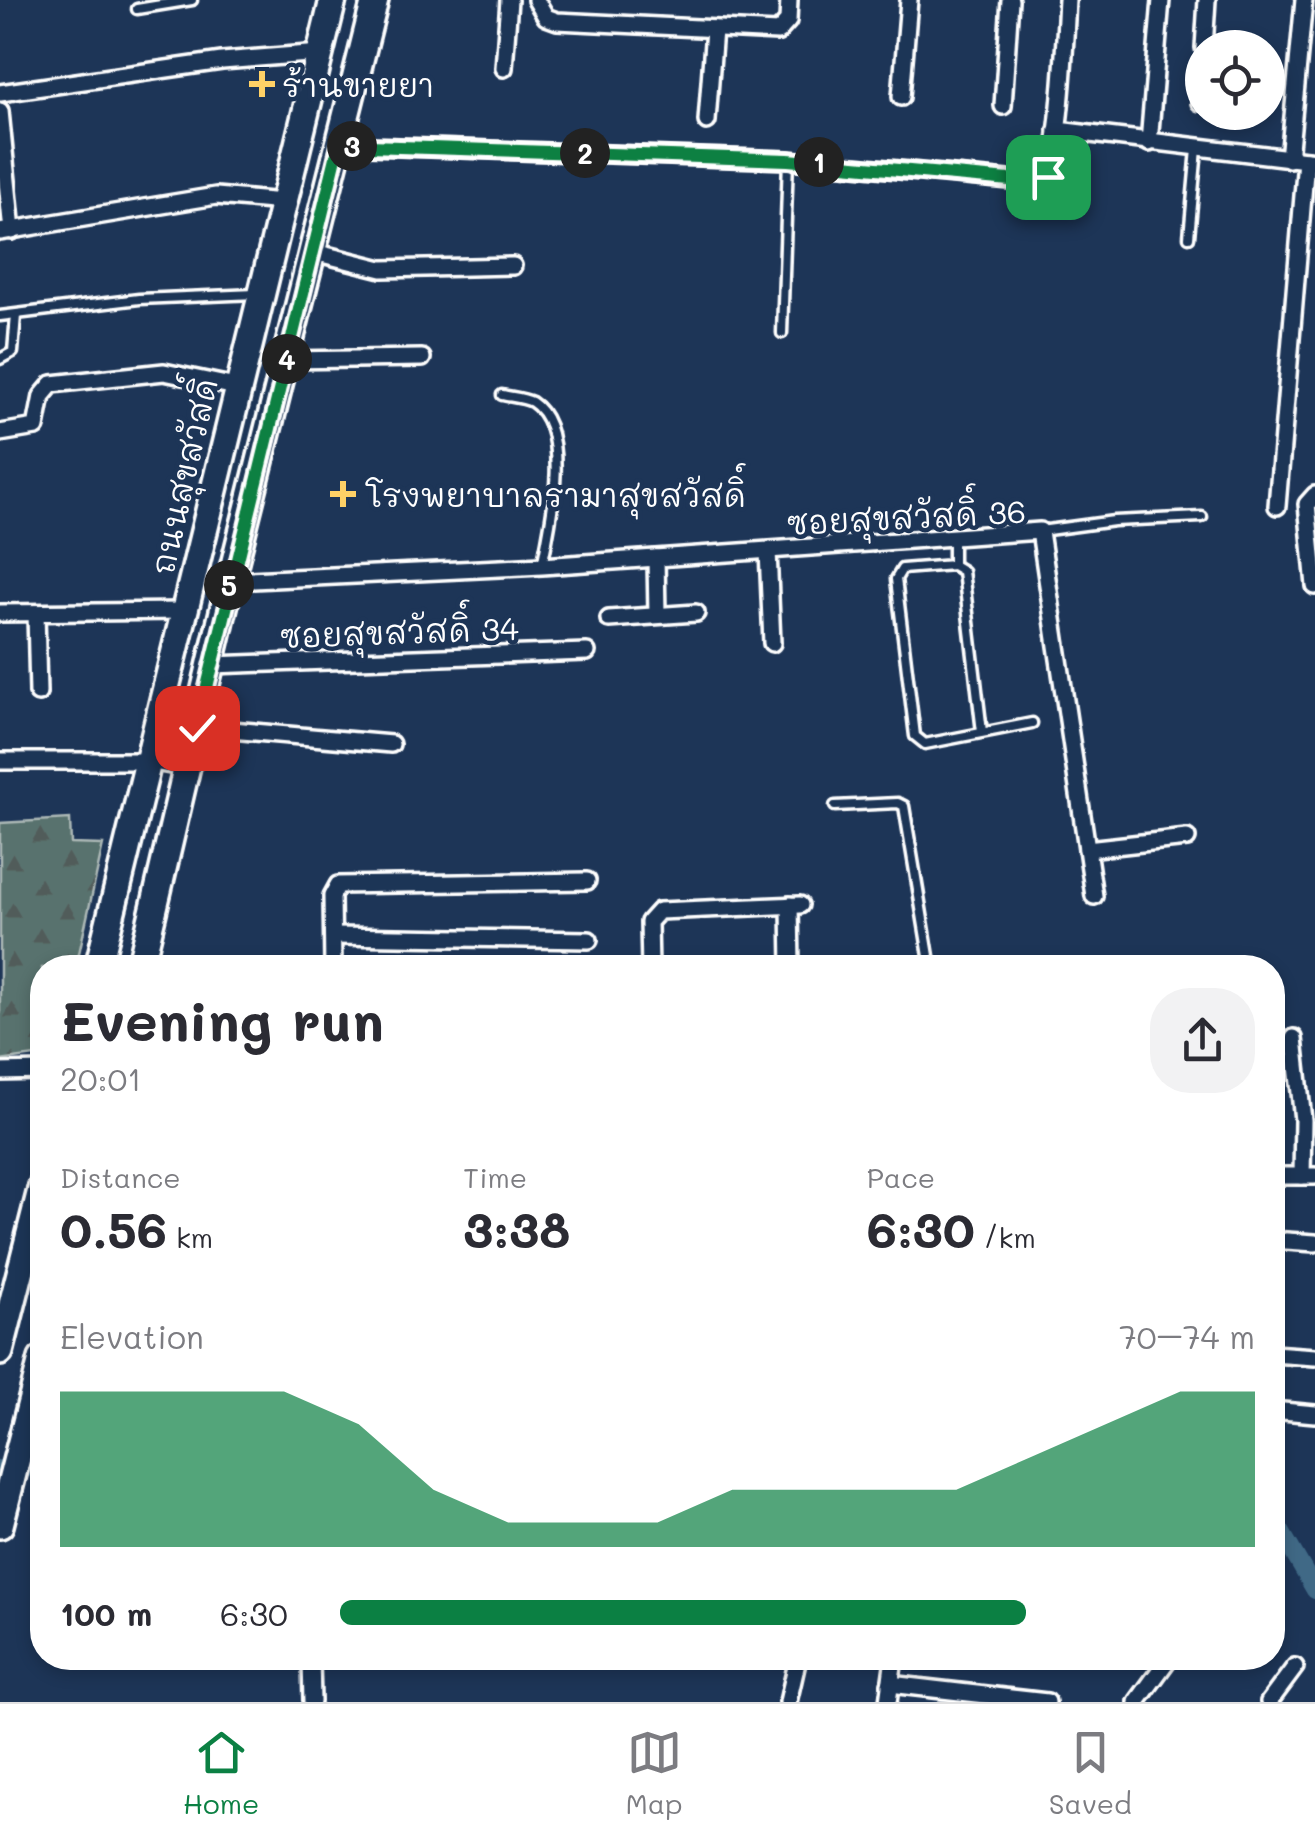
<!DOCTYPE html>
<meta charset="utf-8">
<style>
body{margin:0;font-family:Mali,"Playpen Sans Thai",sans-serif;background:#f2f2f3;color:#2b2b33;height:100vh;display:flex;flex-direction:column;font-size:38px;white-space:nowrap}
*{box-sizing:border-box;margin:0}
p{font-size:32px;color:#7c7c81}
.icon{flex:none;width:55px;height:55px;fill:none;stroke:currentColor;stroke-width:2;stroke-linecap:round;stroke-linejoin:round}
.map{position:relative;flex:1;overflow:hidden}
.panel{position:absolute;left:30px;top:955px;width:1255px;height:715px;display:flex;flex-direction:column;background:#fff;border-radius:40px;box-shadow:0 5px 15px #0003}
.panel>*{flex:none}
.buttons{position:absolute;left:1185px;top:30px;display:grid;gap:20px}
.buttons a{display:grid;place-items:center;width:100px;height:100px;border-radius:50%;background:#fff;box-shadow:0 5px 15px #0003;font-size:50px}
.pin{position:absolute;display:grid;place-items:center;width:85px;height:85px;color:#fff;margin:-42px;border-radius:20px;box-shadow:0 5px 15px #0006}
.km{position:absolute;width:50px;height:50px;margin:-25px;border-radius:50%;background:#222;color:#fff;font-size:28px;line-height:50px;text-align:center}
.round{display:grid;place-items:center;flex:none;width:105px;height:105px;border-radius:40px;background:#f2f2f3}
.headline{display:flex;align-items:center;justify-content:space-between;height:170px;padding:0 30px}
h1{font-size:55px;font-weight:700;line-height:75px}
.figures{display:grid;grid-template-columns:repeat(3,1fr);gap:15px;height:170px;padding:10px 30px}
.figures div{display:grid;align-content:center}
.figures b{font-size:50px;font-weight:700}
.figures small{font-size:28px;font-weight:400}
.figures p{font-size:28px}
.chart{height:280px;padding:20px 30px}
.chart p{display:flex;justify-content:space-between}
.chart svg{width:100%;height:180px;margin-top:10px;fill:#0b8043;opacity:.7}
ul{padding:0 30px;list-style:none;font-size:32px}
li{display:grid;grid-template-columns:160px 120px 1fr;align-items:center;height:75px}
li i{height:25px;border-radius:12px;background:#0b8043}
.tabs{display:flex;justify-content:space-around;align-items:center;height:140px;border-top:2px solid #e1e1e2;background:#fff;font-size:28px;color:#7c7c81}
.tabs a{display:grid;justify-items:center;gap:5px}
.tabs .selected{color:#0b8043}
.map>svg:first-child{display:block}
</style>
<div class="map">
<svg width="1315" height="1702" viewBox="0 0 1315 1702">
<defs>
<pattern id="forest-firs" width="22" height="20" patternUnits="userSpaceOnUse" patternTransform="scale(2.5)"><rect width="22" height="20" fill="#59726e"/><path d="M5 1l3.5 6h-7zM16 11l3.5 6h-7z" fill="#515b5a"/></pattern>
</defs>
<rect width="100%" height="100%" fill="#1d3557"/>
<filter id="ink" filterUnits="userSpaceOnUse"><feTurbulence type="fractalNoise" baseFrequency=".01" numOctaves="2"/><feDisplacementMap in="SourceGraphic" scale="20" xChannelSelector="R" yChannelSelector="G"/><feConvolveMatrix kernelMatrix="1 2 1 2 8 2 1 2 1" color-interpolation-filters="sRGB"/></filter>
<g filter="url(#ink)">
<path fill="url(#forest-firs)" stroke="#acb8b6" stroke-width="2.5" d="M70,819L71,844L103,845L76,967L42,968V1055L0,1061V823Z"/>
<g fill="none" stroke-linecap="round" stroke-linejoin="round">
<g stroke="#3f6986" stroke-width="18">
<path d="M0,1469L42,1467"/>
<path d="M1272,1516L1315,1590"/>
</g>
<g stroke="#fff" stroke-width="15">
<g id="service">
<path d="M137,9L192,0"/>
<path d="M1189,237L1197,149"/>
<path d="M0,316L139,299L256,294"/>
<path d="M782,333L788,160"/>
<path d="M0,359L13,352L16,315"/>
<path d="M502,395C511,397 524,398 532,402C573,429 550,526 542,566"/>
<path d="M1040,531L1114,521L1202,517"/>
<path d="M953,538V565L902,569L896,579L915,736L925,744L1032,723"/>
<path d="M953,565L963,571L982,732"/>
<path d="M835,806L898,803L904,806L931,968"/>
</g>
</g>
<g stroke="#fff" stroke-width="22">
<g id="minor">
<path d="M536,0L546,17L557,21L778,32L788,21L789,0"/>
<path d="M1204,48L1207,0"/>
<path d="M504,68L509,0"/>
<path d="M0,93L222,61L321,53"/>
<path d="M901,97L909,0"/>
<path d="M1200,102L1202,63"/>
<path d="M1003,106L1010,0"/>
<path d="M0,111L12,231"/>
<path d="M707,121L714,29"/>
<path d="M1057,130L1315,161"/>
<path d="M1149,143L1161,0"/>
<path d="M339,145L788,160L1042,183C1061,167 1065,32 1067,0"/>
<path d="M1289,159L1304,0"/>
<path d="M0,232L216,196L283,202"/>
<path d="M314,252L382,269L513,266"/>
<path d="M287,360L422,358"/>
<path d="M0,433L36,427L42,396L52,384L164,372L236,387"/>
<path d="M1277,506L1306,160"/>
<path d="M768,551L772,643"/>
<path d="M656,558L657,615"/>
<path d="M230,581L542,566L1040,531L1094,896"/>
<path d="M1315,586L1307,504L1315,495"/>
<path d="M0,613L185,611"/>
<path d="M36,613L38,693"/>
<path d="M609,619L696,613"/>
<path d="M212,665L587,652"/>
<path d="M197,727L391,744"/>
<path d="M0,761H149L187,768"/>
<path d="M1087,849L1187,838"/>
<path d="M790,905L791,968"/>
<path d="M334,936L589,940"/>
<path d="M333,968L332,896L338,885L587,881"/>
<path d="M650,968L649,922L659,911L800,905"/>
<path d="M1294,1038L1303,1120L1302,1176"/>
<path d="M0,1072L42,1071"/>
<path d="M1272,1176H1315"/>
<path d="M1272,1240L1315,1243"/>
<path d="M1272,1354L1315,1357"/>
<path d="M1272,1410L1315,1414"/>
<path d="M311,1658L312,1702"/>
<path d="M890,1684L1047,1702"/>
<path d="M788,1702L798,1658"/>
<path d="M888,1702L894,1658"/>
<path d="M1137,1702L1169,1658"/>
<path d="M1269,1702L1295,1667"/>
</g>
</g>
<g stroke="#fff" stroke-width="32">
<g id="primary">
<path d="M98,968L333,0"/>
<path d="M140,968L230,581L375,0"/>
<path d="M0,1352L42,1186"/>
<path d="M0,1525L42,1359"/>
</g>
</g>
<use href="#service" stroke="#1d3557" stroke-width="8"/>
<use href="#minor" stroke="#1d3557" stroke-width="15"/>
<use href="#primary" stroke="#1d3557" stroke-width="25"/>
</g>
</g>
<g fill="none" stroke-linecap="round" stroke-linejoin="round" filter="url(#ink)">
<g stroke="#fff" stroke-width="20">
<path id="route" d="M197,728L339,145L788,160L1042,183L1048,177"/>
</g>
<use href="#route" stroke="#0b8043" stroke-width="12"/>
</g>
<g fill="#ffd166" stroke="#1d3557" stroke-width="4">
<path d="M257 69h10v10h10v10h-10v10h-10v-10h-10v-10h10z"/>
<path d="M338 479h10v10h10v10h-10v10h-10v-10h-10v-10h10z"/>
</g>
<g text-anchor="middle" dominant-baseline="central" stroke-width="9" stroke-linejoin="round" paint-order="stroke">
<g font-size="32" fill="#fff" stroke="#1d3557" text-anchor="start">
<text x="282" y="84">ร้านขายยา</text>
<text x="366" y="494">โรงพยาบาลรามาสุขสวัสดิ์</text>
</g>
<g font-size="32" fill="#fff" stroke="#1d3557">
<text transform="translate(183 476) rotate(-77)">ถนนสุขสวัสดิ์</text>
<text transform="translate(906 516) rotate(-3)">ซอยสุขสวัสดิ์ 36</text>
<text transform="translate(399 631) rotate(-2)">ซอยสุขสวัสดิ์ 34</text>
</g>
</g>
</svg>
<div class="buttons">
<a><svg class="icon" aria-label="locate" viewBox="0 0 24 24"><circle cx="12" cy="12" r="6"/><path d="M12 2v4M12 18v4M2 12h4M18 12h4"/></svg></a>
</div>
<div class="pin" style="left:1048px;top:177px;background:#1e9e55"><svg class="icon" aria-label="arrive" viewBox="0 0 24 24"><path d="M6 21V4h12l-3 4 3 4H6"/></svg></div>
<div class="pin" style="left:197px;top:728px;background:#d93025"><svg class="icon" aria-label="check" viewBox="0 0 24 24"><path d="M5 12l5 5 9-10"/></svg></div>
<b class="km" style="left:819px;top:162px">1</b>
<b class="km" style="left:585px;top:153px">2</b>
<b class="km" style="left:352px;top:146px">3</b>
<b class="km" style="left:287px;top:359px">4</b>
<b class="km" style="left:229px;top:585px">5</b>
<section class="panel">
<div class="headline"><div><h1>Evening run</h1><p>20:01</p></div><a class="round"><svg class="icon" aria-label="share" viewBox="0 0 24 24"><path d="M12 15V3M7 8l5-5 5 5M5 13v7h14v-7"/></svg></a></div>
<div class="figures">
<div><p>Distance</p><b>0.56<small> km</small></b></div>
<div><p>Time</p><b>3:38</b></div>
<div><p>Pace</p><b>6:30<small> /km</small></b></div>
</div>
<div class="chart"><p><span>Elevation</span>70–74 m</p>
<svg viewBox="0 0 160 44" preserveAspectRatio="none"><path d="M0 44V6L10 6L20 6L30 6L40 14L50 30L60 38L70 38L80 38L90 30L100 30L110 30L120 30L130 22L140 14L150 6L160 6V44z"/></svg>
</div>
<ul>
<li><b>100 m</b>6:30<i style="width:75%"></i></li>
</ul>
</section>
</div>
<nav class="tabs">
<a class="selected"><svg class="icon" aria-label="home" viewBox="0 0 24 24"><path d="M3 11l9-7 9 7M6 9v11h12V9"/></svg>Home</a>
<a><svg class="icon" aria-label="map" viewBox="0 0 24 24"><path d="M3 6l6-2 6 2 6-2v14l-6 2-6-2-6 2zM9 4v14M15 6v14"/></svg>Map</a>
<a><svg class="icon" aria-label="saved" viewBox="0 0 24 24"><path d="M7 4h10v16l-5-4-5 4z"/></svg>Saved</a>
</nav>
